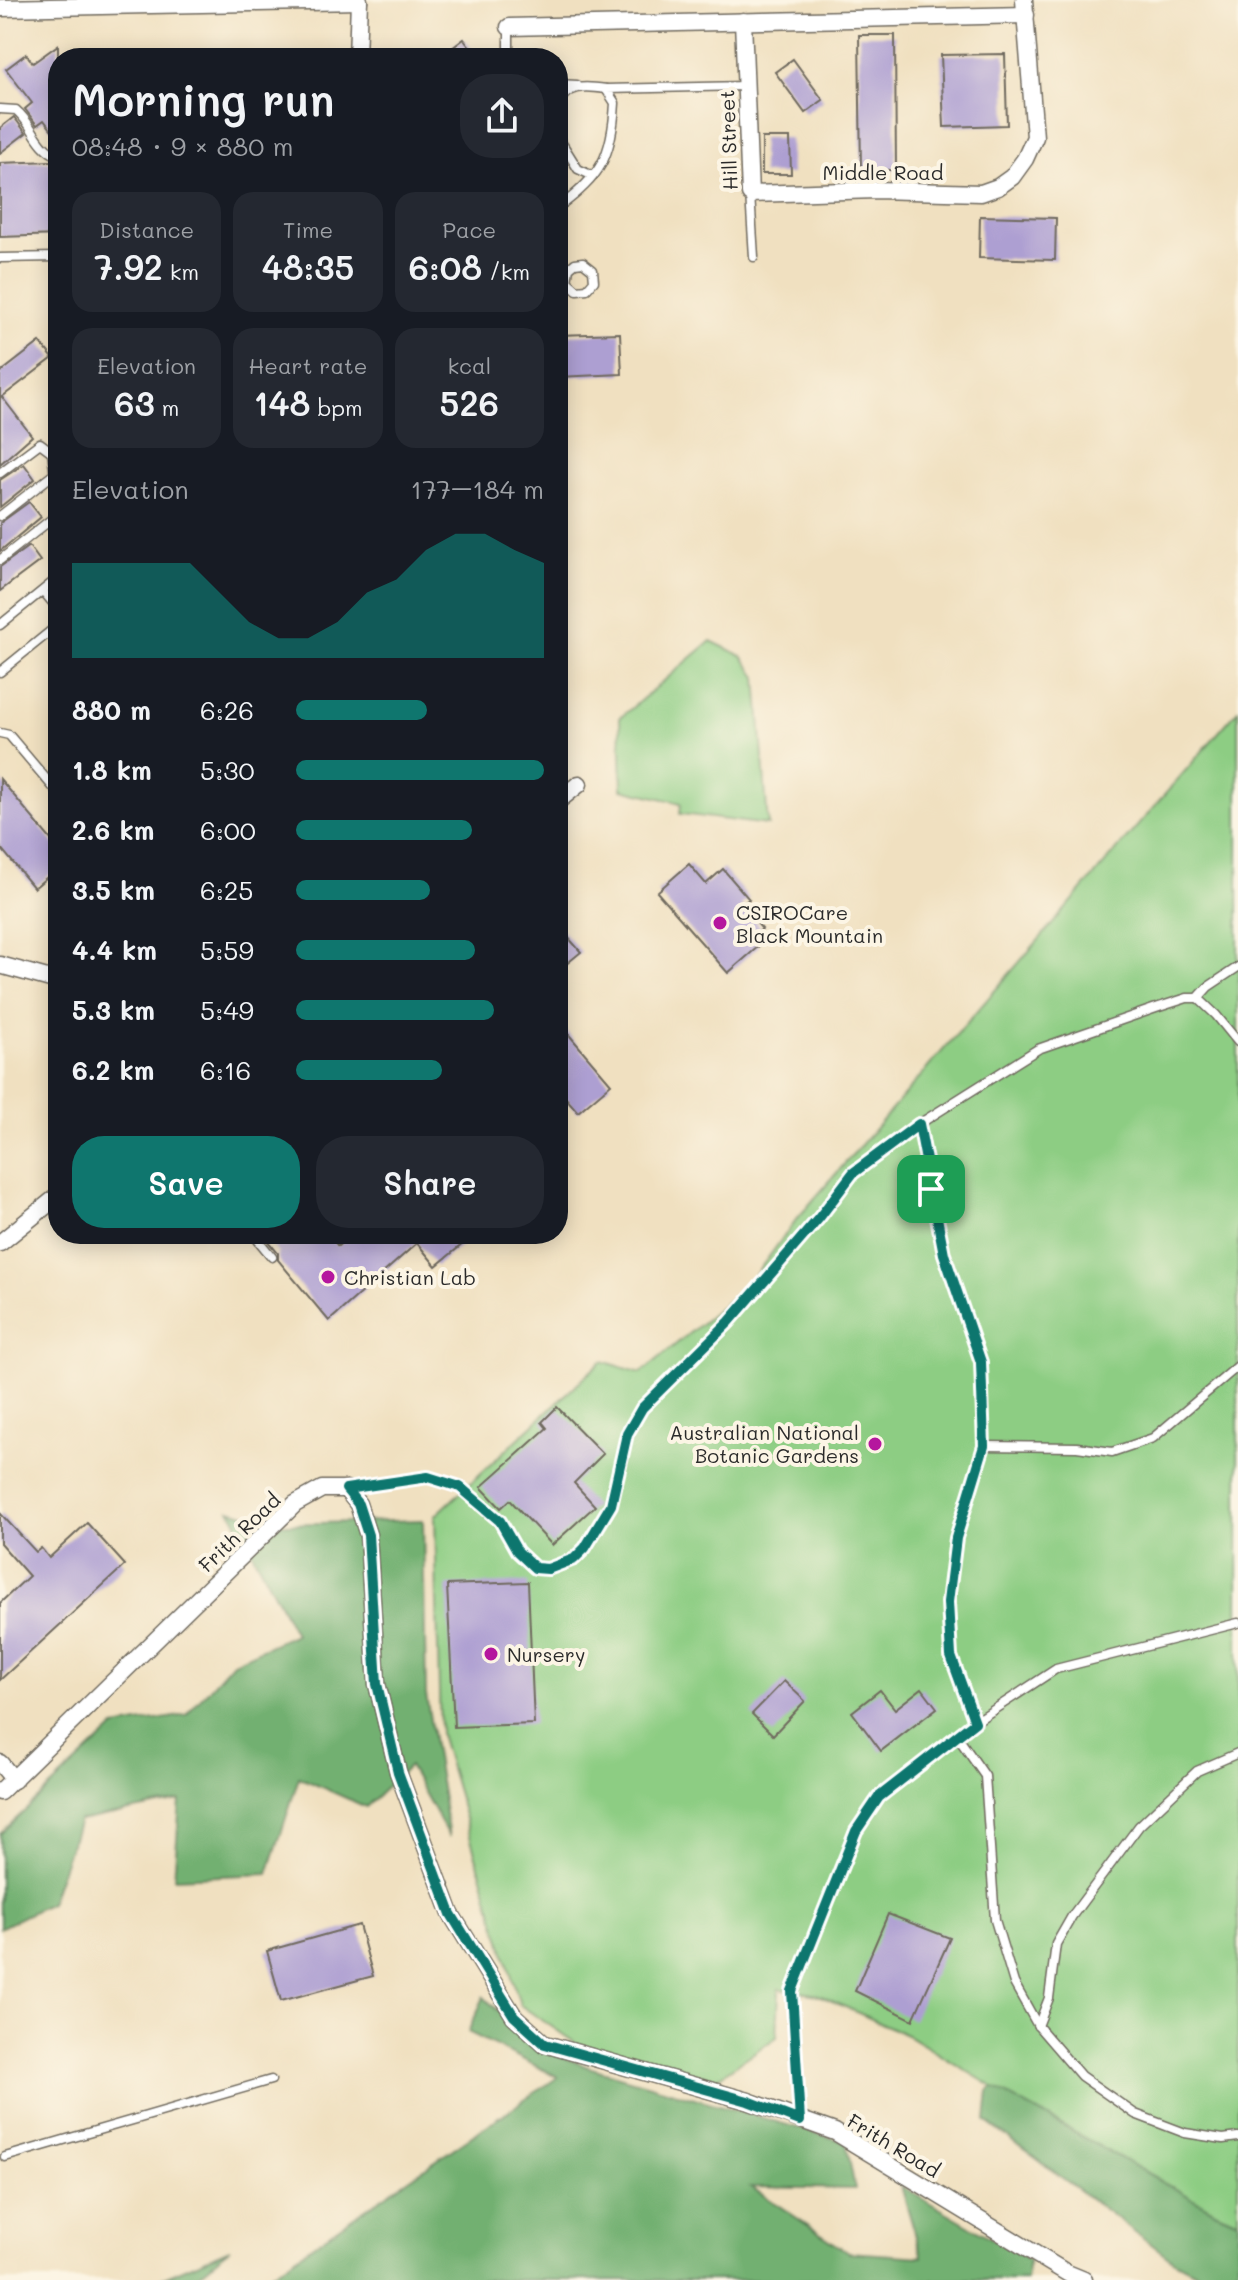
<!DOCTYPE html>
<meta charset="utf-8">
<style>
body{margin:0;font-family:Mali,sans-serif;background:#242831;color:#f1f3f6;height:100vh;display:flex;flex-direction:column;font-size:30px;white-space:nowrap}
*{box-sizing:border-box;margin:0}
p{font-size:26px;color:#9ea1a6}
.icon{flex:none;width:44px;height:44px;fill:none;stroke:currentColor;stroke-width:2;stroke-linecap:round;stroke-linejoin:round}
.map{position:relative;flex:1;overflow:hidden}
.details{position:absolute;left:48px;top:48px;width:520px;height:1196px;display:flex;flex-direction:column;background:#171b24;border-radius:32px;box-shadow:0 4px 20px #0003}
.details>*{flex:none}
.pin{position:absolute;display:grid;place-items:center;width:68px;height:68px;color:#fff;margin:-34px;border-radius:16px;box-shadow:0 4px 12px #0006}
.round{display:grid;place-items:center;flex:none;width:84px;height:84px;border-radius:32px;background:#242831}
.overview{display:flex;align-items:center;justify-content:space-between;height:136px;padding:0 24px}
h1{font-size:44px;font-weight:600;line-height:60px}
.figures{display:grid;grid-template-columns:repeat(3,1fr);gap:12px;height:136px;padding:8px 24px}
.figures div{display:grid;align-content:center;border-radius:20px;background:#242831;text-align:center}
.figures b{font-size:34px;font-weight:600}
.figures small{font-size:22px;font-weight:400}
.figures p{font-size:22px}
.chart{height:224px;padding:16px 24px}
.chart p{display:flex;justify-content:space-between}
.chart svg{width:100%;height:144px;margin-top:8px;fill:#0f766e;opacity:.7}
.cta{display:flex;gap:16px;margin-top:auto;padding:16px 24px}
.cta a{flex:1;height:92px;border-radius:32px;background:#0f766e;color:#fff;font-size:32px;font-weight:600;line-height:92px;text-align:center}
.cta a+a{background:#242831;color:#f1f3f6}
ul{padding:0 24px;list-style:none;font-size:26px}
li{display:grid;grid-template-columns:128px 96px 1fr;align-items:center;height:60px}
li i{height:20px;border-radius:10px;background:#0f766e}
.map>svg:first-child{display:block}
</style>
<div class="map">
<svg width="1238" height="2280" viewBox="0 0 1238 2280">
<rect width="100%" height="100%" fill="#fcf5e5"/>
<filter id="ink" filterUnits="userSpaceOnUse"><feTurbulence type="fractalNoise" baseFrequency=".0125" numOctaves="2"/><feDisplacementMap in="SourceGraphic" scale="16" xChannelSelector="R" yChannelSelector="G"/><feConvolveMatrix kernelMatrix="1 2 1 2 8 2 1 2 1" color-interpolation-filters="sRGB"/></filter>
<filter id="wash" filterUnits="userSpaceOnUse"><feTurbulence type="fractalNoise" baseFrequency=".006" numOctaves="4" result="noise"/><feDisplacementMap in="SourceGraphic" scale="32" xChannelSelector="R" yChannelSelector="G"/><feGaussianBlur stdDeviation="1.8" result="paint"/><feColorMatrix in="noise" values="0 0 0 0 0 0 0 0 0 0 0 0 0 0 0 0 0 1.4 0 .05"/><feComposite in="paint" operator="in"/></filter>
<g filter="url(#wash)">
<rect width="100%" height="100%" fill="#f0e0c0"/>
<g fill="#8dcd83" stroke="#5c7c57" stroke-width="2">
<path d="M711,641L742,656L757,677L768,825L680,814L681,803L622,789L620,718Z"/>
<path d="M1238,710V2221L1217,2212L993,2087L909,2036L819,1995L779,1989L777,2037L715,2079L577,2044L520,2005L440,1734L435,1516L602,1361L641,1373L748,1285L796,1220Z"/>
</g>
<g fill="#72b071" stroke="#4e6e4e" stroke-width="2">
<path d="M230,1510L284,1524L423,1520L426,1695L449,1837L409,1766L366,1807L299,1777L268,1874L174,1878L180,1801L79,1821L50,1903L0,1928V1834L115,1727L186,1715L233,1662L295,1634Z"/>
<path d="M484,1997L533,2045L588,2067L846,2142L855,2189L751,2187L848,2252L922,2257L901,2186L1029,2260L1026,2280H262L558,2077L468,2032Z"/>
<path d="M993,2087L1217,2212L1238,2221V2280H1211L1174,2261L986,2121L989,2091Z"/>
<path d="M230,2249L192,2280H157Z"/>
</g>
<g id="blocks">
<g fill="#ad9fd2">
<path d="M859,35H895L896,170H861Z"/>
<path d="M464,39L479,58H439Z"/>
<path d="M58,45V138L44,120L37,125L25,109L32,103L6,69L26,54L33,63Z"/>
<path d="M1005,54L1007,125L944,127L941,55Z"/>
<path d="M793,59L823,100L805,113L775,72Z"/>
<path d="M14,117L26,133L0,153V128Z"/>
<path d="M762,138H790L791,174H762Z"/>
<path d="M52,161L58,163V235L0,237V163Z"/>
<path d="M980,216L1056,218L1055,260L979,258Z"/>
<path d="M620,333L622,374L558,377V335Z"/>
<path d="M40,342L53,358L2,397L32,436L0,464V373Z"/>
<path d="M24,464L35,479L0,507V480Z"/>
<path d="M29,502L41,517L0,551V523Z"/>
<path d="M29,546L40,561L0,591V567Z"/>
<path d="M0,779L58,848V868L34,888L0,847Z"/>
<path d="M689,864L706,884L723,869L749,899L741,905L762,929L752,938L759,946L728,973L657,892Z"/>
<path d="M558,926L581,952L558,971Z"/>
<path d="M558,1022L611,1084L578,1112L558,1089Z"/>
<path d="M262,1234H328L338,1246L352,1234H475L436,1266L417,1243L329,1321L278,1260V1253Z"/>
<path d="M557,1407L603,1454L574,1483L595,1506L552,1545L510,1500L501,1508L481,1487L547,1428L542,1422Z"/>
<path d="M0,1513L36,1552L41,1548L49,1558L87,1523L125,1565L0,1680V1603L29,1576L0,1543Z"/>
<path d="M528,1582L534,1724L454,1727L447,1585Z"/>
<path d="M784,1681L805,1701L773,1735L752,1714Z"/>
<path d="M922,1688L937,1708L881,1751L852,1712L880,1690L895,1709Z"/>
<path d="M888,1914L950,1938L913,2020L855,1991Z"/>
<path d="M359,1925L373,1976L281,2001L267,1951Z"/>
</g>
</g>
</g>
<g filter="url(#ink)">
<use href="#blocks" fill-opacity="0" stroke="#706a5f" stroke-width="2"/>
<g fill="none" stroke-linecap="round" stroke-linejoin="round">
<g stroke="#706a5f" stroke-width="11">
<g id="lane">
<path d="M509,27V58"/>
<path d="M558,84L577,85"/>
<path d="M558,104C568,84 586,86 606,89"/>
<path d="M0,109L16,110C34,125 36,147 58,156"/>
<path d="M558,137L578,169L593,176"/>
<path d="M750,194L754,257"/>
<path d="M558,208C601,176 612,157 615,103L606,89L746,86"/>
<path d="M0,258L58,257"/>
<path d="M558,288L567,281L569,268L575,263L583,262L593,270L594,281L587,289L577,290L567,281"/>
<path d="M0,473L40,443L52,452L58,505"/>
<path d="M0,516L54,474"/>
<path d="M0,560L58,514"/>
<path d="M43,591L58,609"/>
<path d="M0,625L58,578"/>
<path d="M0,672L58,625"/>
<path d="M0,733L9,735L58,793"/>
<path d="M1198,998L1216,1015L1238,1042"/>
<path d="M919,1124L944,1254L981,1362L984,1446L956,1538L948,1602L951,1656L975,1722"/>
<path d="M253,1234L272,1257"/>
<path d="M984,1446L1077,1447L1112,1452L1153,1438L1238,1366"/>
<path d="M347,1489L428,1477L460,1487L500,1521L517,1551L535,1568L548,1569L574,1559L585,1548L611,1505L627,1434L642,1408L729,1322L819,1218L853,1173L919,1124L1038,1049L1159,1007L1187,998H1198L1208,987L1238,967"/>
<path d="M957,1736L985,1776L995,1920L1014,1983L1038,2026L1081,2076L1135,2114L1185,2133L1223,2139L1238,2137"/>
<path d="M1038,2026L1049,1998L1056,1944L1072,1916L1139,1826L1197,1771L1238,1753"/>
<path d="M800,2121L792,1991L856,1831L879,1797L975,1722L1056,1669L1238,1623"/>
<path d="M5,2157L271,2080"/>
</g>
</g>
<g stroke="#706a5f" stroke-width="19">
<g id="street">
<path d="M0,8L359,1"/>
<path d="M743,21L750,194L876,190L981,193L998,187L1012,177L1025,159L1035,137L1024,0"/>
<path d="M509,27L1026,15"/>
<path d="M357,58L359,0"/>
<path d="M558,801L579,784"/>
<path d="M0,965L58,981"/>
<path d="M0,1243L58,1196"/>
<path d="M0,1763L14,1780"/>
<path d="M0,1792L295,1504L322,1489H346L358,1504L368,1535L377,1684L398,1772L451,1914L514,2016L545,2044L748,2101L835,2132L1067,2273L1084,2280"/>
</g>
</g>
<use href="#lane" stroke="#fff" stroke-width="8"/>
<use href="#street" stroke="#fff" stroke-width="16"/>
</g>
</g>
<g fill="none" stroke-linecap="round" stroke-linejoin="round" filter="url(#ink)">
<g stroke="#fff" stroke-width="16">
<path id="route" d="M919,1124L944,1254L981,1362L984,1446L956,1538L948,1602L951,1656L975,1722L879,1797L856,1831L792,1991L800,2121L748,2101L545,2044L514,2016L451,1914L398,1772L377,1684L368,1535L358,1504L346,1489L428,1477L460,1487L500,1521L517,1551L535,1568L548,1569L574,1559L585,1548L611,1505L627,1434L642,1408L729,1322L819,1218L853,1173Z"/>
</g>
<use href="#route" stroke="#0f766e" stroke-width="10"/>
</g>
<g fill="#b5179e" stroke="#fcf5e5" stroke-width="3">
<circle cx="720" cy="923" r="8"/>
<circle cx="328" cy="1277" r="8"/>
<circle cx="875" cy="1444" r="8"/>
<circle cx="491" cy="1654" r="8"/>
</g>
<g text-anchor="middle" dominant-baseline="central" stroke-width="8" stroke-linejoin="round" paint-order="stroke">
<g font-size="20" fill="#2b2b2b" stroke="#fcf5e5">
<text transform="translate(728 140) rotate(-92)">Hill Street</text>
<text x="883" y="172">Middle Road</text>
<text transform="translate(239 1532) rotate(-44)">Frith Road</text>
<text transform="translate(894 2145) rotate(31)">Frith Road</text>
</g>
<g font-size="20" fill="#2b2b2b" stroke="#fcf5e5" text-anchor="start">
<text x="736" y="912">CSIROCare<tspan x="736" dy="23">Black Mountain</tspan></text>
<text x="344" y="1277">Christian Lab</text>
<text x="859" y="1432" text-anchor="end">Australian National<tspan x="859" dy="23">Botanic Gardens</tspan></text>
<text x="507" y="1654">Nursery</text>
</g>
</g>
</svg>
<div class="pin" style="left:931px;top:1189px;background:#1e9e55"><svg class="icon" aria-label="arrive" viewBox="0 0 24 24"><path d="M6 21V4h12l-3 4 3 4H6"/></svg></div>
<section class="details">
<div class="overview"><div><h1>Morning run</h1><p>08:48 · 9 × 880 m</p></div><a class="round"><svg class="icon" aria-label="share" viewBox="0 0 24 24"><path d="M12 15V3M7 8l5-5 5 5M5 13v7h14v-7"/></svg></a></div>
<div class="figures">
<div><p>Distance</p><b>7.92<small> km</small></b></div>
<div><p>Time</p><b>48:35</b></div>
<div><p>Pace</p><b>6:08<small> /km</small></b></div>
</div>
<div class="figures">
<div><p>Elevation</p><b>63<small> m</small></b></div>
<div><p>Heart rate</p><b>148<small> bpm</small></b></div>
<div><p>kcal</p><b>526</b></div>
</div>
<div class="chart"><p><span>Elevation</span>177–184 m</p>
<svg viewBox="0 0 160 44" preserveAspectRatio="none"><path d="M0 44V15L10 15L20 15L30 15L40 15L50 24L60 33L70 38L80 38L90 33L100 24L110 20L120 11L130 6L140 6L150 11L160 15V44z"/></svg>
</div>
<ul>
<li><b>880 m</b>6:26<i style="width:53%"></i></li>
<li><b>1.8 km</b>5:30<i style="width:100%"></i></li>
<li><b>2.6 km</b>6:00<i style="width:71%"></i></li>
<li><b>3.5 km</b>6:25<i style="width:54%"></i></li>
<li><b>4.4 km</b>5:59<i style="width:72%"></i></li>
<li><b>5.3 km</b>5:49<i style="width:80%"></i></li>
<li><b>6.2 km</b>6:16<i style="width:59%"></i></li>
</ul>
<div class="cta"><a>Save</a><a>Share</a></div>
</section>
</div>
